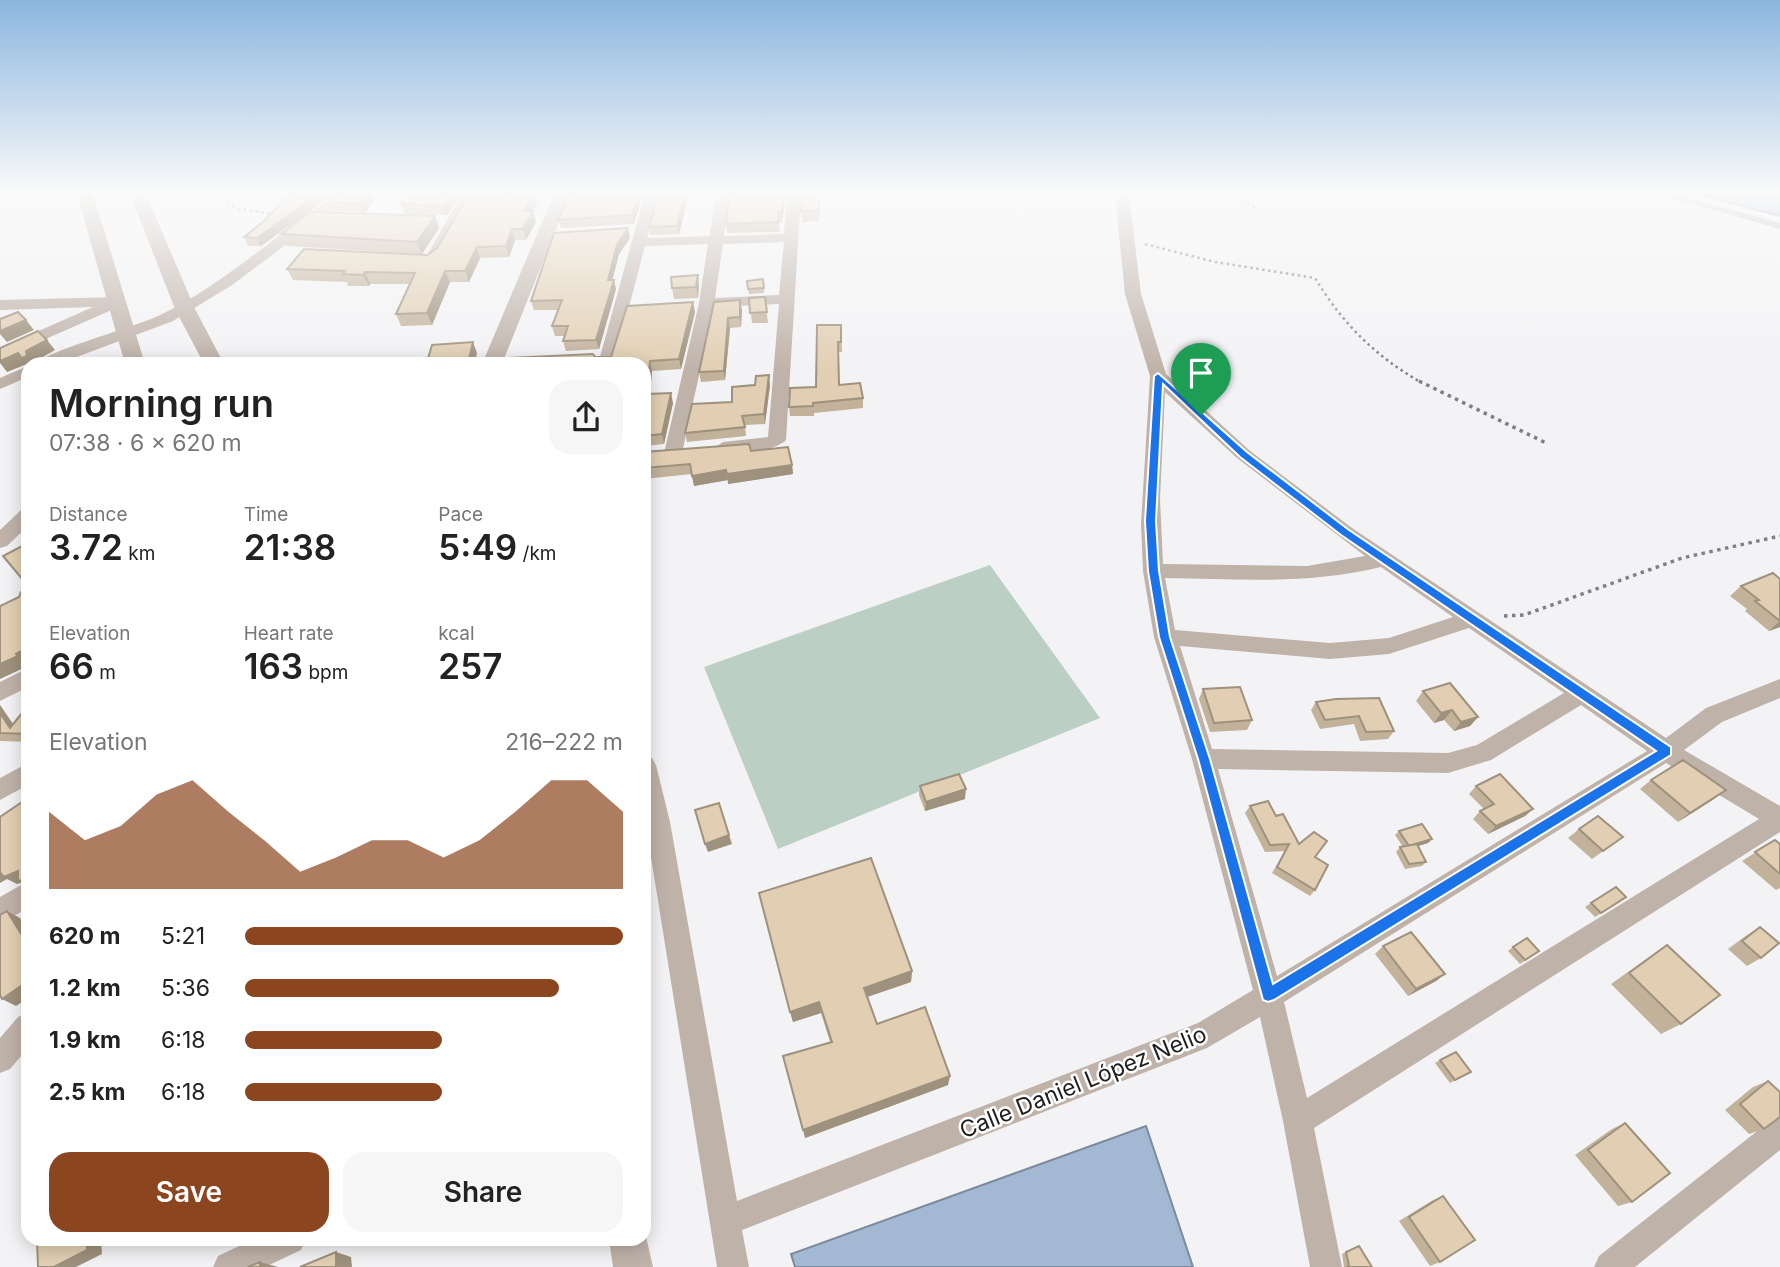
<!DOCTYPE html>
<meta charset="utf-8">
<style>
body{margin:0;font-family:Inter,sans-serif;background:#f6f6f6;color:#222;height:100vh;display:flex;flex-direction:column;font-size:26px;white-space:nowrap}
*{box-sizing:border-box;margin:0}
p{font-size:23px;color:#767676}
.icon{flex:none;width:38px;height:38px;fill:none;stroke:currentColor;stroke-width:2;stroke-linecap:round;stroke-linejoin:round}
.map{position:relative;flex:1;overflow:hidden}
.drawer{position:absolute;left:21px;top:357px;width:630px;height:889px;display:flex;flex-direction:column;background:#fff;border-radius:21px;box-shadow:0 4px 18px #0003}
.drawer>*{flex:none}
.pin{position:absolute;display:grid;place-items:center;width:60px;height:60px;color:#fff;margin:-72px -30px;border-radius:50% 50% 50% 0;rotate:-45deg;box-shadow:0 0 7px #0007}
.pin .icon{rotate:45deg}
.round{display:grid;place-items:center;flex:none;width:74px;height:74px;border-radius:21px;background:#f6f6f6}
.head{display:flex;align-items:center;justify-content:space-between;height:119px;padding:0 28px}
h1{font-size:38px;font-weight:600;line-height:52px}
.metrics{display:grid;grid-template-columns:repeat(3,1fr);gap:10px;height:119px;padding:7px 28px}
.metrics div{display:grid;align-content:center}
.metrics b{font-size:35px;font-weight:600}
.metrics small{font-size:19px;font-weight:400}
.metrics p{font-size:19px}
.chart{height:196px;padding:14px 28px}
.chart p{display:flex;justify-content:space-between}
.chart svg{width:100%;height:126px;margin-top:7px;fill:#8b451f;opacity:.7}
.primary-button{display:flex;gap:14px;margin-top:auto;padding:14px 28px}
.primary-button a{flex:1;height:80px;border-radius:21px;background:#8b451f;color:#fff;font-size:28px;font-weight:600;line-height:80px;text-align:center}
.primary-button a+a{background:#f6f6f6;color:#222}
ul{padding:0 28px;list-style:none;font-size:23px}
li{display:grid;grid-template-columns:112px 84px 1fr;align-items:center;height:52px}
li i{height:18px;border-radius:9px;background:#8b451f}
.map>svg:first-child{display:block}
</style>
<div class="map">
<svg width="1780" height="1267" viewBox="0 0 1780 1267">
<rect width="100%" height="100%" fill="#f3f3f5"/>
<path fill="#bccfc4" d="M990,565L1100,718L778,849L704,667Z"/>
<g fill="#a3b8d2" stroke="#7b8a9c" stroke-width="2">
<path d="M1697,194H1780V216Z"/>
<path d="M1146,1126L1193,1267H795L791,1254Z"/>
</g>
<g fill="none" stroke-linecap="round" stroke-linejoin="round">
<g stroke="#808082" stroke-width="2.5" stroke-dasharray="2.5 3.5" stroke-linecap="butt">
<path d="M219,194L235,208L273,214"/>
<path d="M1232,194L1259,210"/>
<path d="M1145,244L1215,262L1315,278C1343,324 1375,356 1422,383"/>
</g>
<g stroke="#808082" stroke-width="3.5" stroke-dasharray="3.5 4.5" stroke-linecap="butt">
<path d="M1419,381L1546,443"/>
<path d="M1504,616L1524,615L1682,558L1780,536"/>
</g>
<path fill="#bfb2a9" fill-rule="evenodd" d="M1657,194H1673L1780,223V229Z"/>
<g fill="#bfb2a9" fill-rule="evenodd">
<path d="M338,194H354L232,285L173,321L58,364H36C48,350 136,327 160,315C225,284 278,232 338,194Z"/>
<path d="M462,194H476L439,258L432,262L416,263L414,260L416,257L427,255Z"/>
<path d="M645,194H659L647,238L710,236L716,194H730L724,236L784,234L787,194H801L786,440C777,451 723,459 714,448L723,442L768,437L779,304L714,307L682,453L673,459L664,453L699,303L708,244L645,246L614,364H598ZM784,242L779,295L715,298L723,244Z"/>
<path d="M1115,194H1129L1141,294L1166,374L1249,450L1352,528L1666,738L1706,708L1780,679V698L1722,722L1684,750L1780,806V832L1314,1128L1342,1267H1310L1283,1121L1260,1017L1207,1048L742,1230L749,1267H717L644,814V755L652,758L656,765L670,822L737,1201L1198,1023L1253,990L1192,759L1154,637L1143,571L1141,524L1150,376L1125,294ZM1165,392L1237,458L1365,556L1307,566L1163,564L1160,499ZM1381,567L1453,617L1389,638L1330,643L1175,630L1165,578C1240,579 1306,585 1381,567ZM1469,628L1564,693L1477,745L1448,753L1212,749L1180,646L1330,659L1389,654ZM1581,705L1647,751L1277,976L1218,769L1448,773L1491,760ZM1666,763L1759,819L1307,1098L1284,1002Z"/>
<path d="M118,297L123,299L126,302L123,305L0,359V348L93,307L0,310V300Z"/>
<path d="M28,366V377L0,389V378Z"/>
<path d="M28,508V526L7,546L0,548V530L21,510Z"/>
<path d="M28,668V687L0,701V682Z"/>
<path d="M28,763V785L0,800V778Z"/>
<path d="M28,881V908L0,924V897Z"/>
<path d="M28,1013V1048L10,1069L0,1073V1038L18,1017Z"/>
<path d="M1780,1116V1150L1635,1267H1594L1599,1256L1770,1121Z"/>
<path d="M254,1239H306L301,1250L265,1267H213L218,1256Z"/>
</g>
<g fill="#bfb2a9" fill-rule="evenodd">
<path d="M77,194H93L145,364H125Z"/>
<path d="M130,194H146L195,309L224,364H204L175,309Z"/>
<path d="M554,194H570L502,364H482Z"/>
<path d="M644,1228L653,1267H613L609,1239H644Z"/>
</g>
</g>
<g fill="#c2b29a">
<path d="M343,194H371L374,200L365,212L334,211L330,202Z"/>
<path d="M461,194L447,215L405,214L401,204Z"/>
<path d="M469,194H536L538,201L533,211L536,222L526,240H515L509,257L480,258L469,282H450L432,325L401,326L396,314L409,284H370L369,286H348L347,282L293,280L287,269L427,255L437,248Z"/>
<path d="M569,194H643L634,224L561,228L558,220Z"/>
<path d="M689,194L679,234L650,235L649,227Z"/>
<path d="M786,194L782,222H779L780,232L727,233L726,224Z"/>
<path d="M820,194L819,221L802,222L801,211Z"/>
<path d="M329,197L261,246H248L244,237Z"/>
<path d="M435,216L439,228L422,254L287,246L281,234Z"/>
<path d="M630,238L619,254L612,280L616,289L599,349L566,351L563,341L565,336H555L552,326L558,310H534L531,301Z"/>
<path d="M763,279L764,293L749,294L747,281Z"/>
<path d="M699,285L698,298L674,299L672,288Z"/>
<path d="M765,297L768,323H752L749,298Z"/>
<path d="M714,302L742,310L741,327L730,328L725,380L701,382L699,372Z"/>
<path d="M695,312L681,369L652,371L650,394L673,403L664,444L644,446V364L595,357H611Z"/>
<path d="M841,325L842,352H838L839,385L863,398V408L814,413V416H790L789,407L816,387Z"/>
<path d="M477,353L474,364H428L427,362Z"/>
<path d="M770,385L765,424L745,425L746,436L687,442L685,433L732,402Z"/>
<path d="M751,451L792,465L793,474L728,484V480L694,486L692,474L644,479V452Z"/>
<path d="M1780,579V627L1769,631L1745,611L1747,609L1730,596L1741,586Z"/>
<path d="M1203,689L1252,720L1247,730L1210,732L1199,699Z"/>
<path d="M1423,691L1478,717L1470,726L1454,731L1444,720L1434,723L1416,701Z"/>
<path d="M1336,699L1394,731L1388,739L1360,741L1354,724L1320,729L1311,710L1316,702Z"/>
<path d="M0,705L13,724L28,707V742L0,741Z"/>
<path d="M1651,780L1726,790L1714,799L1678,822L1640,789Z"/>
<path d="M920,786L965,799L925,811L919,795Z"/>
<path d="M1476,786L1533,809L1525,816L1488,834L1473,819L1480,811L1484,809L1469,794Z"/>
<path d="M1250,806L1276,816L1299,844L1315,857V890L1310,896L1272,873L1285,851L1265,852L1245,813Z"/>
<path d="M1579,829L1623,837L1592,859L1568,838Z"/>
<path d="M1399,831L1432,839L1428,843L1418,846L1426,862L1422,866L1405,869L1396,852L1400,847H1403L1395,835Z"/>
<path d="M1775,840L1780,844V888L1776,890L1742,861Z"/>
<path d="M759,893L912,971L911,982L867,997L877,1024L948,1085L805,1138L830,1042L821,1013L793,1022Z"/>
<path d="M1620,902L1595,917L1585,907L1591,903Z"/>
<path d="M1760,927L1761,958L1747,966L1728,949L1747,935Z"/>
<path d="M1667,945L1681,1024L1661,1034L1611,984L1649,957Z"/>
<path d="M1383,946L1445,974L1436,981L1408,996L1375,954Z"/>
<path d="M1513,947L1534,955L1520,964L1508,951Z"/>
<path d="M1440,1060L1471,1072L1450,1083L1435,1063Z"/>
<path d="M1768,1081L1764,1129L1749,1134L1725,1110L1753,1087Z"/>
<path d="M1625,1123L1632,1202L1618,1206L1575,1155L1612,1129Z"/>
<path d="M1443,1196L1440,1262L1430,1266L1399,1221L1433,1200Z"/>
<path d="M1359,1246L1372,1267H1344L1342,1254Z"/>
</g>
<g fill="#9e917d">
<path d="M318,194H328L329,197L261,246L257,238Z"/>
<path d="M369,194H371L374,200L365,212L361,204Z"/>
<path d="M451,194H461L447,215L443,206Z"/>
<path d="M533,194H536L538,201L532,212L533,211L536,222L526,240L523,229L524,211Z"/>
<path d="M639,194H643L634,224L632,215Z"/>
<path d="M685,194H689L679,234L677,226Z"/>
<path d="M784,194H786L782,222L781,212Z"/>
<path d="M435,216L439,228L422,254L417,242Z"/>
<path d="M628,228L630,238L619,254L610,289L608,280L617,245Z"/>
<path d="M512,229L515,240L509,257L506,246Z"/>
<path d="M477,247L480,258L469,282L465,271Z"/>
<path d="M445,271L450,282L432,325L427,313Z"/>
<path d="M365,272L370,284L369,286L363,275Z"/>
<path d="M698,275L699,285L698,298L696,287Z"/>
<path d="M614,280L616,289L599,349L596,340Z"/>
<path d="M740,300L742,310L741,327L740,317Z"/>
<path d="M693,302L695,312L681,369L679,359Z"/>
<path d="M728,318L730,328L725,380L724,371Z"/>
<path d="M26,320L34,330L7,342L0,334V331Z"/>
<path d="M47,340L55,350L34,362L35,364H28V366L27,364L7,372L0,363V361L18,353L26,351Z"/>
<path d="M473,342L477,353L474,364H471L469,359Z"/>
<path d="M650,361L652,371L649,404L647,394Z"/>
<path d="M769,375L770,385L765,424L764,414Z"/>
<path d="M671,393L673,403L664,444L662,434Z"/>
<path d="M792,465L793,474L728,484L727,474Z"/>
<path d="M726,470L728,480L694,486L692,476Z"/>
<path d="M1780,621V627L1769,631Z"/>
<path d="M28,647V663H27L28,666L0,679V664Z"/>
<path d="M0,705L19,733L10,728L0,713Z"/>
<path d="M1452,710L1444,720L1434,723L1441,713Z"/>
<path d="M1478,717L1470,726L1454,731L1461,722Z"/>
<path d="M966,789L965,799L925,811L926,802Z"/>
<path d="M1726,790L1714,799L1678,822L1690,813Z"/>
<path d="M1533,809L1525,816L1488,834L1496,826Z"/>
<path d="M729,835L732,844L708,852L705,844Z"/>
<path d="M1432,839L1428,843L1405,850L1409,846Z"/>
<path d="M0,870L18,871L28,875V888L20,883L17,884L7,879L0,883Z"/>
<path d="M7,911L20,918L28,931V945Z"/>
<path d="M912,971L911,982L864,998V988Z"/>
<path d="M1445,974L1436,981L1408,996L1416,989Z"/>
<path d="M28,981V998L16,1006L2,999Z"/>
<path d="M819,1002L821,1013L793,1022L790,1012Z"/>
<path d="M950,1076L948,1085L805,1138L803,1130Z"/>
<path d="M86,1239H101L102,1254L76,1267H54Z"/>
<path d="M336,1252L351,1257L352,1267H336Z"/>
<path d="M260,1262L278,1267H260Z"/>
</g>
<g fill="#e2cfb3" stroke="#9e917d" stroke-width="2">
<path d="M290,194H318L257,238L244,237L264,221Z"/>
<path d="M343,194H369L361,204L330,202Z"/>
<path d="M408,194H419H418H451L443,206L401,204Z"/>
<path d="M469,194H533L524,211H533L523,229H512L506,246L477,247L465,271H445L427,313L396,314L415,273L365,272L363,275L343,274L345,271L287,269L304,249L427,255L437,248Z"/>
<path d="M569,194H639L632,215L558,220Z"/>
<path d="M658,194H685L677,226L649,227Z"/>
<path d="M729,194H784L781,212H778L779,222L726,224Z"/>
<path d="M802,194H819V211H801Z"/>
<path d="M310,212L435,216L417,242L281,234Z"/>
<path d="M628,228L617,245L608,280H614L596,340L563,341L568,326H552L562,300L531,301L554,233Z"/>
<path d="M698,275L696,287L672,288L671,277Z"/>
<path d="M763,279L764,288L748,289L747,281Z"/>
<path d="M765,297L767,312L750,313L749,298Z"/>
<path d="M740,300V317L728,318L724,371L699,372L714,302Z"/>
<path d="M693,302L679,359L650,361L647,394L671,393L662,434L644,436V364H506L508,358L593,354L595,357H611L627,306Z"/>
<path d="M18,312L26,320L0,331V319Z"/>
<path d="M817,325H841V342H838L839,385L860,383L863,398L813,403V406L789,407L790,388L816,387Z"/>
<path d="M38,331L47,340L26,351L27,356L22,358L18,353L0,361V348Z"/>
<path d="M473,342L469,359L427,362L432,345Z"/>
<path d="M769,375L764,414L742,416L745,427L685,433L692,404L732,402V387L755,385L756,376Z"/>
<path d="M749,444L751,451L788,447L792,465L727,474L726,470L692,476L690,464L644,468V452Z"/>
<path d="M28,543V586L3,556Z"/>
<path d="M1773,573L1780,579V621L1755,601L1759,600L1741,586Z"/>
<path d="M28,588V647L16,654L18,656L0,664V606L19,597L21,592Z"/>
<path d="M1450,683L1478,717L1461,722L1452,710L1441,713L1423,691Z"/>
<path d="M1240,687L1252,720L1214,723L1203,689Z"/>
<path d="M1379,698L1394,731L1366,732L1359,716L1325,720L1316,702L1336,699Z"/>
<path d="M27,707L28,734L0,733V713L10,728Z"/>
<path d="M1683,760L1726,790L1690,813L1651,780Z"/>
<path d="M959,774L966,789L926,802L920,786Z"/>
<path d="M1500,774L1533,809L1496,826L1480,811L1494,804L1476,786Z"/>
<path d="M1268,801L1276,816L1283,814L1299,844L1314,832L1327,841L1315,857L1328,865L1315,890L1277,867L1289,844L1270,845L1250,806Z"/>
<path d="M22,802L28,808V875L18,882V871L4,877L0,872V817Z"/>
<path d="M719,803L729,835L705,844L695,810Z"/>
<path d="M1598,816L1623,837L1603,851L1579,829Z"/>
<path d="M1422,824L1432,839L1409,846L1399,831Z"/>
<path d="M1775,840L1780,844V874L1755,852Z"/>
<path d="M1417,844L1426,862L1409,864L1400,847Z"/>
<path d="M871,858L912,971L864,988L877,1024L925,1007L950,1076L803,1130L783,1056L832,1042L819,1002L790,1012L759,893Z"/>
<path d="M1616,887L1626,897L1601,913L1591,903Z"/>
<path d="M7,911L28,945V981L2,999L0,995V915Z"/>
<path d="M1760,927L1779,943L1761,958L1742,941Z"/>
<path d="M1411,932L1445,974L1416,989L1383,946Z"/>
<path d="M1527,938L1539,951L1525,960L1513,947Z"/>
<path d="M1667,945L1720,995L1681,1024L1629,973Z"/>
<path d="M1456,1052L1471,1072L1455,1080L1440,1060Z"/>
<path d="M1768,1081L1780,1092V1117L1764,1129L1740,1104Z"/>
<path d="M1625,1123L1670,1173L1632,1202L1588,1150Z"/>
<path d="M1443,1196L1475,1240L1440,1262L1409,1217Z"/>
<path d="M37,1239H86L87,1250L54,1267H38Z"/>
<path d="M1359,1246L1372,1267H1347L1349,1265L1346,1252Z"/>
<path d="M336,1252V1267H300Z"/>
<path d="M260,1262V1267H248Z"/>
</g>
<linearGradient id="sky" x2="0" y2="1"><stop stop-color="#8cb6df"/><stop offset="0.52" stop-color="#fafafa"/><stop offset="1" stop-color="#fafafa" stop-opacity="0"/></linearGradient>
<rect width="1780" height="371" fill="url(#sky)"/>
<path fill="#1a73e8" stroke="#fff" stroke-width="2" fill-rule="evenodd" d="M1158,373L1247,452L1349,530L1671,747V755L1274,1000L1268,1002L1263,1000L1198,759L1159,637L1148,571L1145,521L1154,376ZM1163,384L1240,457L1341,535L1656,751L1273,984L1210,759L1170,637L1159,571L1156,521Z"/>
<g text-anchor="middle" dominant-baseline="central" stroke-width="5" stroke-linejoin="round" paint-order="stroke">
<g font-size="23" fill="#1e1e1f" stroke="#fff">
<text transform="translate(1083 1082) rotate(-22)">Calle Daniel López Nelio</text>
</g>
</g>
</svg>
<div class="pin" style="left:1201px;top:415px;background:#1e9e55"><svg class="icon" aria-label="arrive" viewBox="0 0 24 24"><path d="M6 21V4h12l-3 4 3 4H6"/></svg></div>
<section class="drawer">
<div class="head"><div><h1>Morning run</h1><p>07:38 · 6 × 620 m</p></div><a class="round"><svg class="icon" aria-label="share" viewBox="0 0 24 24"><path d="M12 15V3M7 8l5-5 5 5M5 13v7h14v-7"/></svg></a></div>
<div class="metrics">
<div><p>Distance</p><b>3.72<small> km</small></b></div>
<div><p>Time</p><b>21:38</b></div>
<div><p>Pace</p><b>5:49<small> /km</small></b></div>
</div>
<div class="metrics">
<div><p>Elevation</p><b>66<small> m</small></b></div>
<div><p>Heart rate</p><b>163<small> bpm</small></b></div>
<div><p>kcal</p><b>257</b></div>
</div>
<div class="chart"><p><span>Elevation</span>216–222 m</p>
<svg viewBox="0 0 160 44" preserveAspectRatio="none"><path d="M0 44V17L10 27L20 22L30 11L40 6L50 17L60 27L70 38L80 33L90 27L100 27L110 33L120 27L130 17L140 6L150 6L160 17V44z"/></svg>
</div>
<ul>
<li><b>620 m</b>5:21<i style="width:100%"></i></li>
<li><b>1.2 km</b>5:36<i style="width:83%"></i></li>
<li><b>1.9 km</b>6:18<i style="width:52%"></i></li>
<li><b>2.5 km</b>6:18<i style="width:52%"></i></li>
</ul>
<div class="primary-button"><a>Save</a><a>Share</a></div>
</section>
</div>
